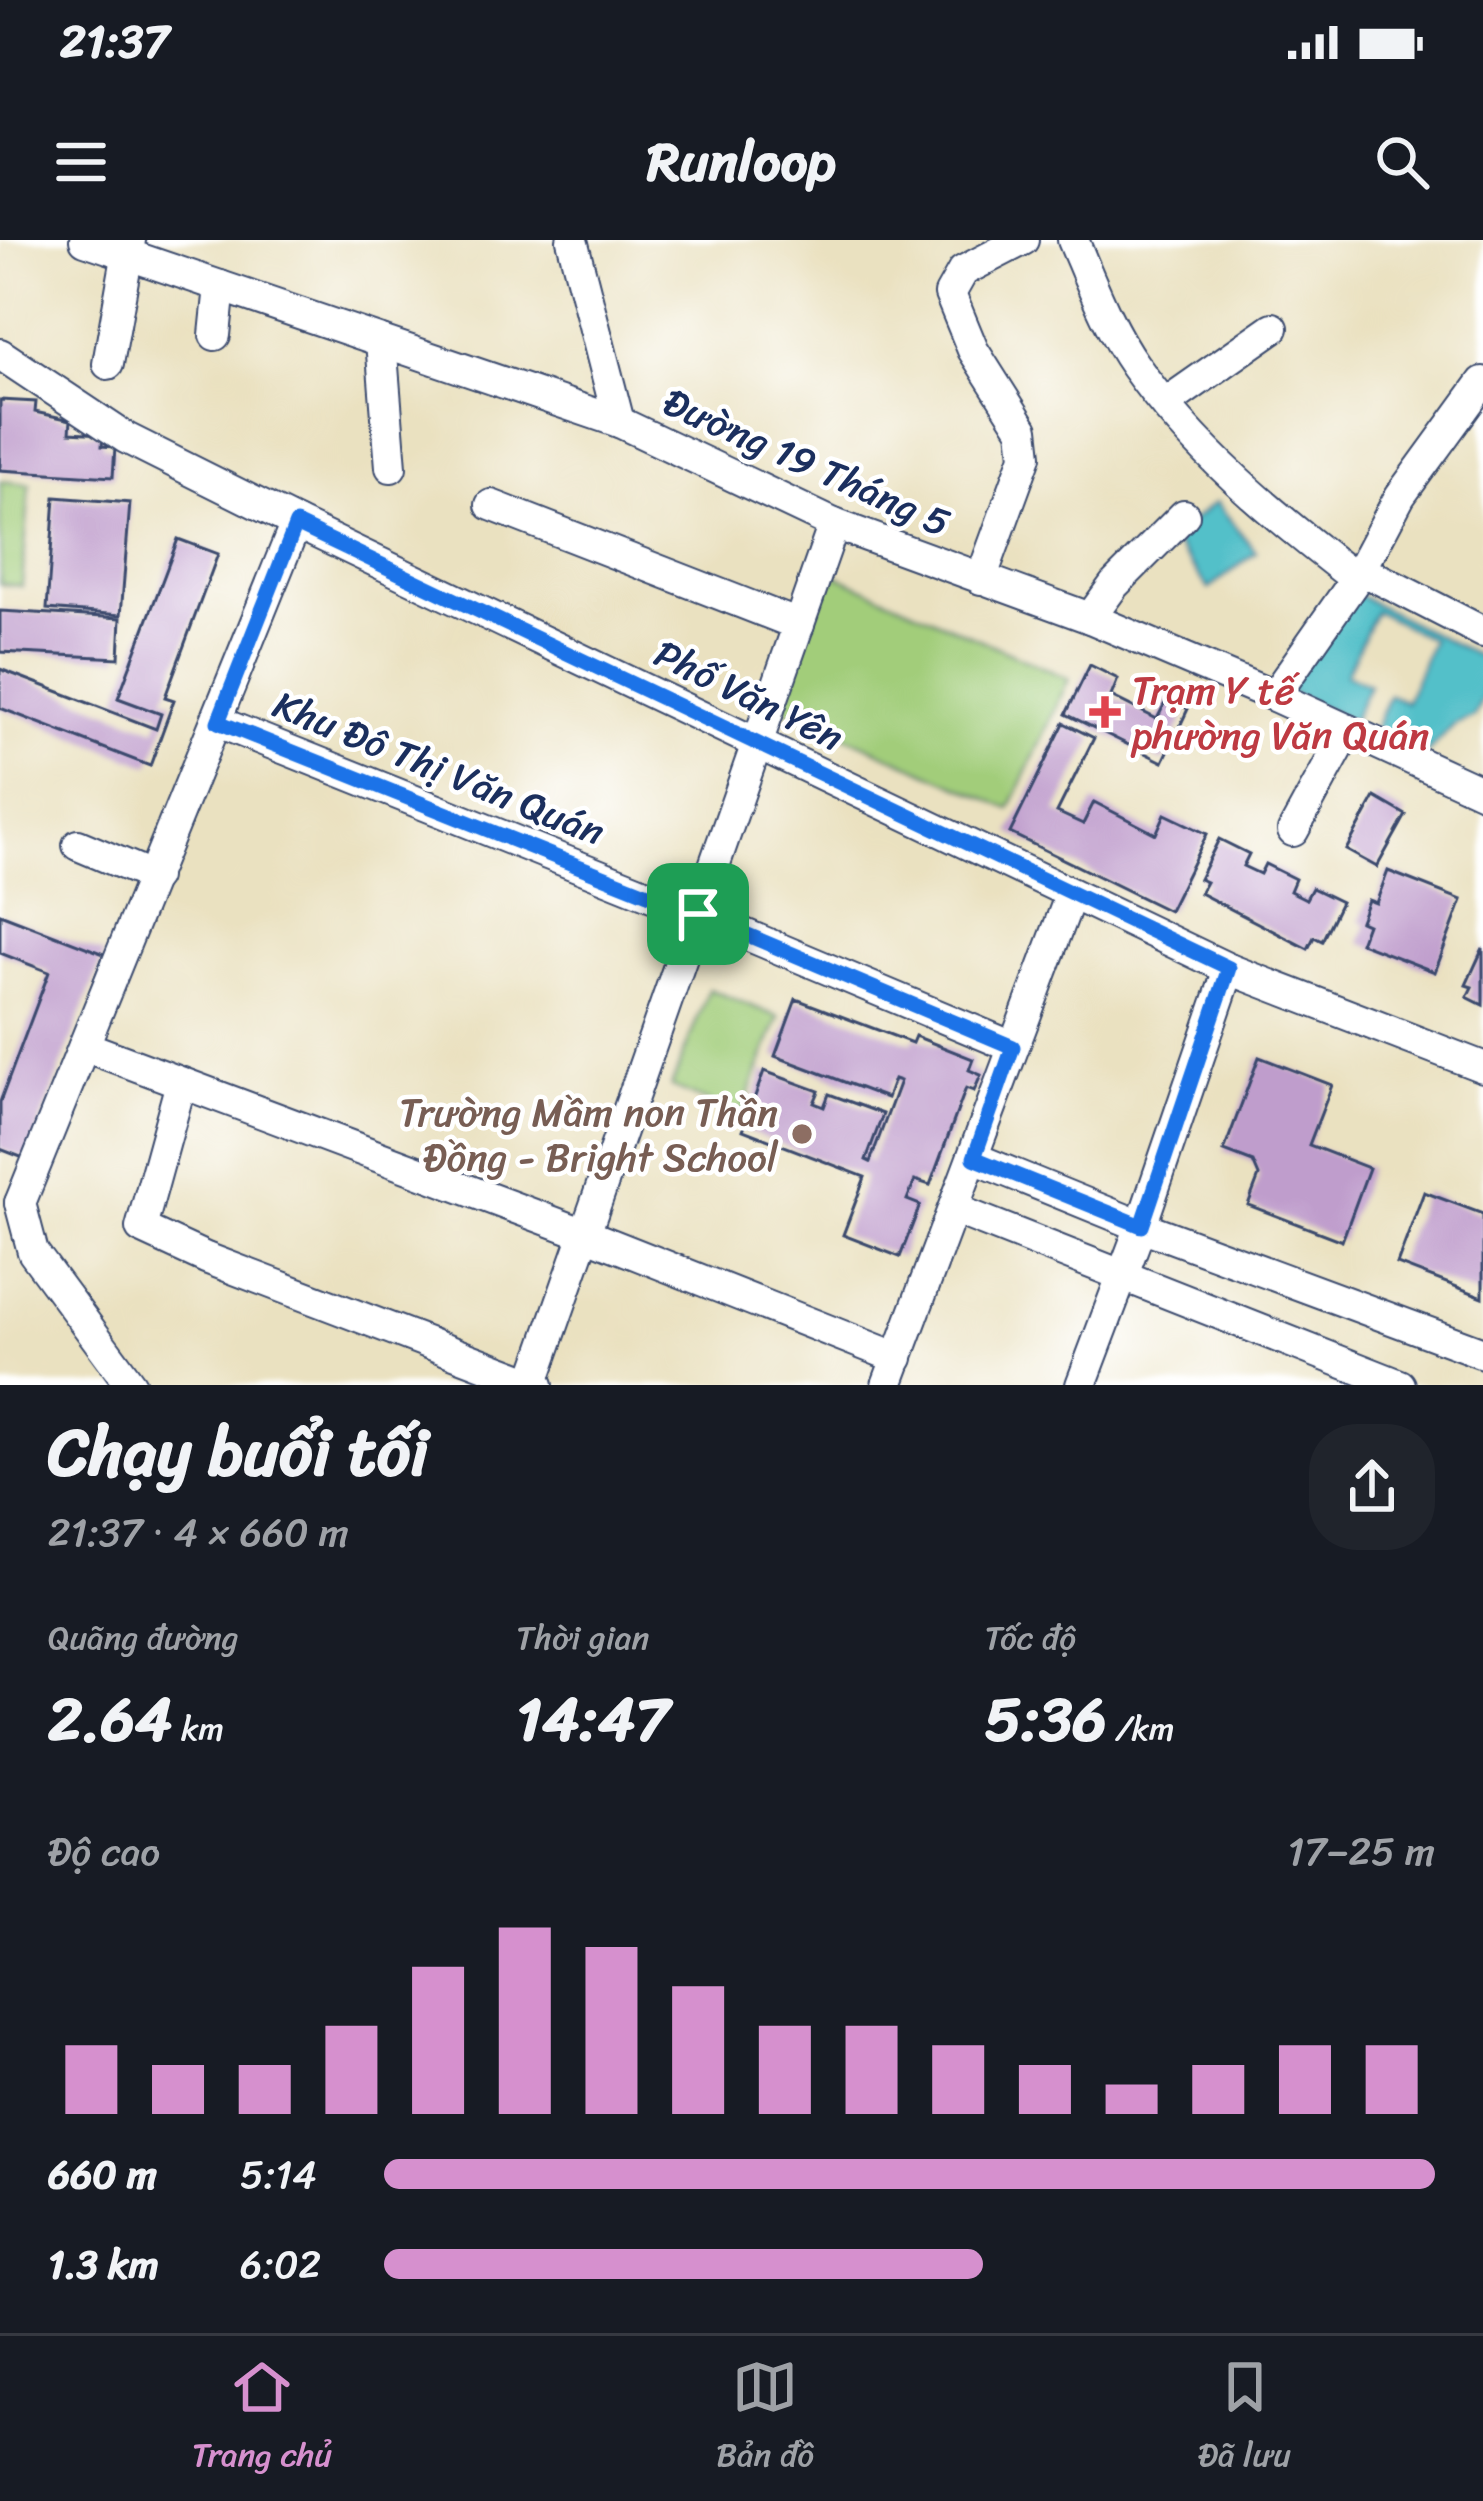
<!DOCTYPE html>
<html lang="vi">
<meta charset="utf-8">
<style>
body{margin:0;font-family:Sriracha,sans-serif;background:#20242c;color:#f1f3f6;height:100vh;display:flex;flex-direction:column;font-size:45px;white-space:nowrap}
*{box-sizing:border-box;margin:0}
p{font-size:39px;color:#9ea1a6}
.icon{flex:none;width:66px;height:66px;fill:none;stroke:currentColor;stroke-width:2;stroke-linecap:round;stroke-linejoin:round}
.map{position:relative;height:1145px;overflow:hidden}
.details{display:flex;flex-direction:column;background:#171b24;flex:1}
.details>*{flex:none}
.pin{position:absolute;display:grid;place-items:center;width:102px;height:102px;color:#fff;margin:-51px;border-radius:24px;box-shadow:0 6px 18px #0006}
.round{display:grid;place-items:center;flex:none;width:126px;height:126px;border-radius:48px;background:#20242c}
.head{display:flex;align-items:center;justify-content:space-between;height:204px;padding:0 48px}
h1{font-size:66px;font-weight:700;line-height:90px}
.metrics{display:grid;grid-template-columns:repeat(3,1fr);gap:18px;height:204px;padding:12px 48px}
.metrics div{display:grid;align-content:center}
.metrics b{font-size:60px;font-weight:700}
.metrics small{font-size:33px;font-weight:400}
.metrics p{font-size:33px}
.chart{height:336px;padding:24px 48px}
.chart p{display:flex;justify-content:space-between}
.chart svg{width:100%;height:216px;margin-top:12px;stroke:#d690ce;stroke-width:6}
ul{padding:0 48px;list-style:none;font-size:39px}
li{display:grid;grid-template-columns:192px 144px 1fr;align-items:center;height:90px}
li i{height:30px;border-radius:15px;background:#d690ce}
.status{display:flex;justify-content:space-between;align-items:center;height:84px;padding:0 60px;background:#171b24;direction:ltr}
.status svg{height:33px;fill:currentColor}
header{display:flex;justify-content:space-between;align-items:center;height:156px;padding:0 48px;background:#171b24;font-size:54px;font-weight:700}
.tab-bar{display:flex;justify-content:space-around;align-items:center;height:168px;border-top:3px solid #363941;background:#171b24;font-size:33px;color:#9ea1a6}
.tab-bar a{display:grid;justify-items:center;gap:6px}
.tab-bar .selected{color:#d690ce}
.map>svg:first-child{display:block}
</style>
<div class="status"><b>21:37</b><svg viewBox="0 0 49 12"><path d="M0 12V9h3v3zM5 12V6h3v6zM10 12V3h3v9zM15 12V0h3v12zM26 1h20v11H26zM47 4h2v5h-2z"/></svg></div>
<header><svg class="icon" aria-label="menu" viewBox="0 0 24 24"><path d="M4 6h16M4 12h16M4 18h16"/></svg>Runloop<svg class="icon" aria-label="search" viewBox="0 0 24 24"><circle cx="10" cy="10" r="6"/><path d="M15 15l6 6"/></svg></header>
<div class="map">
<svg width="1483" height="1145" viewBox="0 0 1483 1145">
<rect width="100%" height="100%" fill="#fff"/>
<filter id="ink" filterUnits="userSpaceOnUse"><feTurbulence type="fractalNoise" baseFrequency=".00833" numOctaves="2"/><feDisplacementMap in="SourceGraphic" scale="24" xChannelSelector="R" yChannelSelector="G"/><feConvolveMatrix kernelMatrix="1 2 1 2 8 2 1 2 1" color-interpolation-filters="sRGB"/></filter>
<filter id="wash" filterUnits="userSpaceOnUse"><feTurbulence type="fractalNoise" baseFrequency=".004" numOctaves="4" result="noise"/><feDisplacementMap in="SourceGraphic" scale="48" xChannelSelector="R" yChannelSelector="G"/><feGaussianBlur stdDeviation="2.7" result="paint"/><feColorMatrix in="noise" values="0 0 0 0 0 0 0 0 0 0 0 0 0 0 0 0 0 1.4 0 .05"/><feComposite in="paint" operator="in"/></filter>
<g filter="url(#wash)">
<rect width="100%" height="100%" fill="#eae1c0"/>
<g fill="#a2cd7a" stroke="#5e7e6c" stroke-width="3">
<path d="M0,241L30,244L22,346L0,344Z"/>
<path d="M822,329L1069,439L1010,569L771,463Z"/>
<path d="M709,749L779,777L741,875L671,847Z"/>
</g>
<g fill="#52c0c9" stroke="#367894" stroke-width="3">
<path d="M1216,262L1256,312L1209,349L1170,297Z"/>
<path d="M1340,346L1483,419V457L1474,476L1454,485L1425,515L1374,491L1389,455L1406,462L1432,400L1375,371L1346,434L1369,445L1352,481L1281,448Z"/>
</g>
<g id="blocks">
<g fill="#bf9dcc">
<path d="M0,160L36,162L35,172L71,180L70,192L103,194L102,206L115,207L113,237L0,230Z"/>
<path d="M55,257L130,263L121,375L47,369Z"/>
<path d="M178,299L218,314L165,457L174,460L150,526L0,468V429L156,489L161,474L118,458Z"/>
<path d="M0,371L121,378L119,418L0,412Z"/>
<path d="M1090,425L1118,439L1111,456L1157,479L1167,459L1188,469L1163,522L1066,474Z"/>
<path d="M1064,483L1094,498L1057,572L1083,584L1094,562L1156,594L1165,574L1207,594L1169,671L1010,593Z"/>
<path d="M1375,557L1406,575L1377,627L1346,610Z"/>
<path d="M1219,599L1249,614L1243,626L1260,634L1265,624L1295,639L1290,651L1306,659L1312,648L1341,662L1322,701L1314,697L1308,709L1200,653L1206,642L1199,639Z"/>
<path d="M1388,631L1462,660L1435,732L1360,703L1367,684L1360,681L1368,660L1376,663Z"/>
<path d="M0,674L104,714L26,919L0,909V862L49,732L0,713Z"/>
<path d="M1483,708V765L1467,757L1472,747L1466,745Z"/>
<path d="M796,759L912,803L915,796L973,819L969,830L981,835L974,851L966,848L930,945L915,940L907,960L920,965L900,1017L843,995L865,937L743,890L764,831L819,851L814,863L824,867L829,854L883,874L866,920L870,922L900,841L894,839L887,858L775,816Z"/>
<path d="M1259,817L1332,845L1309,905L1369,928L1342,1001L1248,965L1259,936L1253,922L1224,911Z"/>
<path d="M1424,952L1483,974V1057L1397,1024Z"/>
</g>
</g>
</g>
<g filter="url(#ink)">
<use href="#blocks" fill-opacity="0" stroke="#3a4a6d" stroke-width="3"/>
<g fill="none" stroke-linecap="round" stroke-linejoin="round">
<g stroke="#3a4a6d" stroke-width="34">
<g id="minor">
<path d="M85,0L619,182L834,284L1090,378L1274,456L1483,552"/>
<path d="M572,0L619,182"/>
<path d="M1073,0C1091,42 1108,88 1135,126C1194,210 1274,276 1356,339"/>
<path d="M215,95L220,46"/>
<path d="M381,101L391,227"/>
<path d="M0,114L126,198L296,283L1229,729L1483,827"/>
<path d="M108,124L130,0"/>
<path d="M1166,163L1273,88"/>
<path d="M491,265L799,385"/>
<path d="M1360,329L1483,392"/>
<path d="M981,339L1026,216L1023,189L973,110L950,54L963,31L1023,0"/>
<path d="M1090,378L1114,345L1184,275"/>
<path d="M1274,456L1356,339L1400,256L1483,142"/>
<path d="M218,482L697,674L1013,807"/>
<path d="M1293,591L1348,490"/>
<path d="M78,605L154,637"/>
<path d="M84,806L585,994L898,1118"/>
<path d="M181,843L141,988L206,1018L538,1145"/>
<path d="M974,918L1141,986L1483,1113"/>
<path d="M20,963L296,283"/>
<path d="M20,963L33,1012L131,1145"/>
<path d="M954,969L1400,1145"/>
<path d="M532,1145L834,284"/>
<path d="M887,1145L1071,654"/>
<path d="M1081,1145L1141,986L1229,729"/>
</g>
</g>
<use href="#minor" stroke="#fff" stroke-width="30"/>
</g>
</g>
<g fill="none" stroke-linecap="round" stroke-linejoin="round" filter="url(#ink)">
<g stroke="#fff" stroke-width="24">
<path id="route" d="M296,284L1229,728L1142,986L974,918L1013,807L698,674L218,482Z"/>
</g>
<use href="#route" stroke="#1a73e8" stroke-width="15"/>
</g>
<path fill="#e0444e" stroke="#fff" stroke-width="4.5" d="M1099 454h12v12h12v12h-12v12h-12v-12h-12v-12h12z"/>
<circle fill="#8d6e63" stroke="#fff" stroke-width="4.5" cx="802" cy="894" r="12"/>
<g text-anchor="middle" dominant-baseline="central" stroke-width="9" stroke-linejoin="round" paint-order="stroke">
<g font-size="39" fill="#1b2f5e" stroke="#fff">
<text transform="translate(807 222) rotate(24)">Đường 19 Tháng 5</text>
<text transform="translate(749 455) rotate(26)">Phố Văn Yên</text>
<text transform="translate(439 528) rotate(22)">Khu Đô Thị Văn Quán</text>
</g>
<g font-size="39" fill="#be3a42" stroke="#fff" text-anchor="start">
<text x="1132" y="450">Trạm Y tế<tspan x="1132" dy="45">phường Văn Quán</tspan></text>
</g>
<g font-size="39" fill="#785e54" stroke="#fff" text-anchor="end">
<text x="778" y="872">Trường Mầm non Thần<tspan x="778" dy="45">Đồng - Bright School</tspan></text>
</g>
</g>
</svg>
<div class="pin" style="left:698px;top:674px;background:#1e9e55"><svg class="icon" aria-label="arrive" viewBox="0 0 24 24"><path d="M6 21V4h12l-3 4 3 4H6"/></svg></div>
</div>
<section class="details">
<div class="head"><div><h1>Chạy buổi tối</h1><p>21:37 · 4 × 660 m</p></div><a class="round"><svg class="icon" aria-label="share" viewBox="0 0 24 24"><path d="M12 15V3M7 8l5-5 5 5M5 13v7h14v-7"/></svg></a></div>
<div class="metrics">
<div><p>Quãng đường</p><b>2.64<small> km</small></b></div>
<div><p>Thời gian</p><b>14:47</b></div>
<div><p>Tốc độ</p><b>5:36<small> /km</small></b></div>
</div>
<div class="chart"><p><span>Độ cao</span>17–25 m</p>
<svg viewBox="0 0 160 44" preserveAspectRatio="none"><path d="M5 44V30M15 44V34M25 44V34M35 44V26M45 44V14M55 44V6M65 44V10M75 44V18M85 44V26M95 44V26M105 44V30M115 44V34M125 44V38M135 44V34M145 44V30M155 44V30"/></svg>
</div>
<ul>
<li><b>660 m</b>5:14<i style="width:100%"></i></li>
<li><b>1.3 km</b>6:02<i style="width:57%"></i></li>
</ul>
</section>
<nav class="tab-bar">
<a class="selected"><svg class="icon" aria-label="home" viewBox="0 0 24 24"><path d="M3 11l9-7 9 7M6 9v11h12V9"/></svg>Trang chủ</a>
<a><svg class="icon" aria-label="map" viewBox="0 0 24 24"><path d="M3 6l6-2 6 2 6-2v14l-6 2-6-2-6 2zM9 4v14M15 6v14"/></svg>Bản đồ</a>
<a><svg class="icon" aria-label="saved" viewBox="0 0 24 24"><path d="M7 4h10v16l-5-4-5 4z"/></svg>Đã lưu</a>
</nav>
